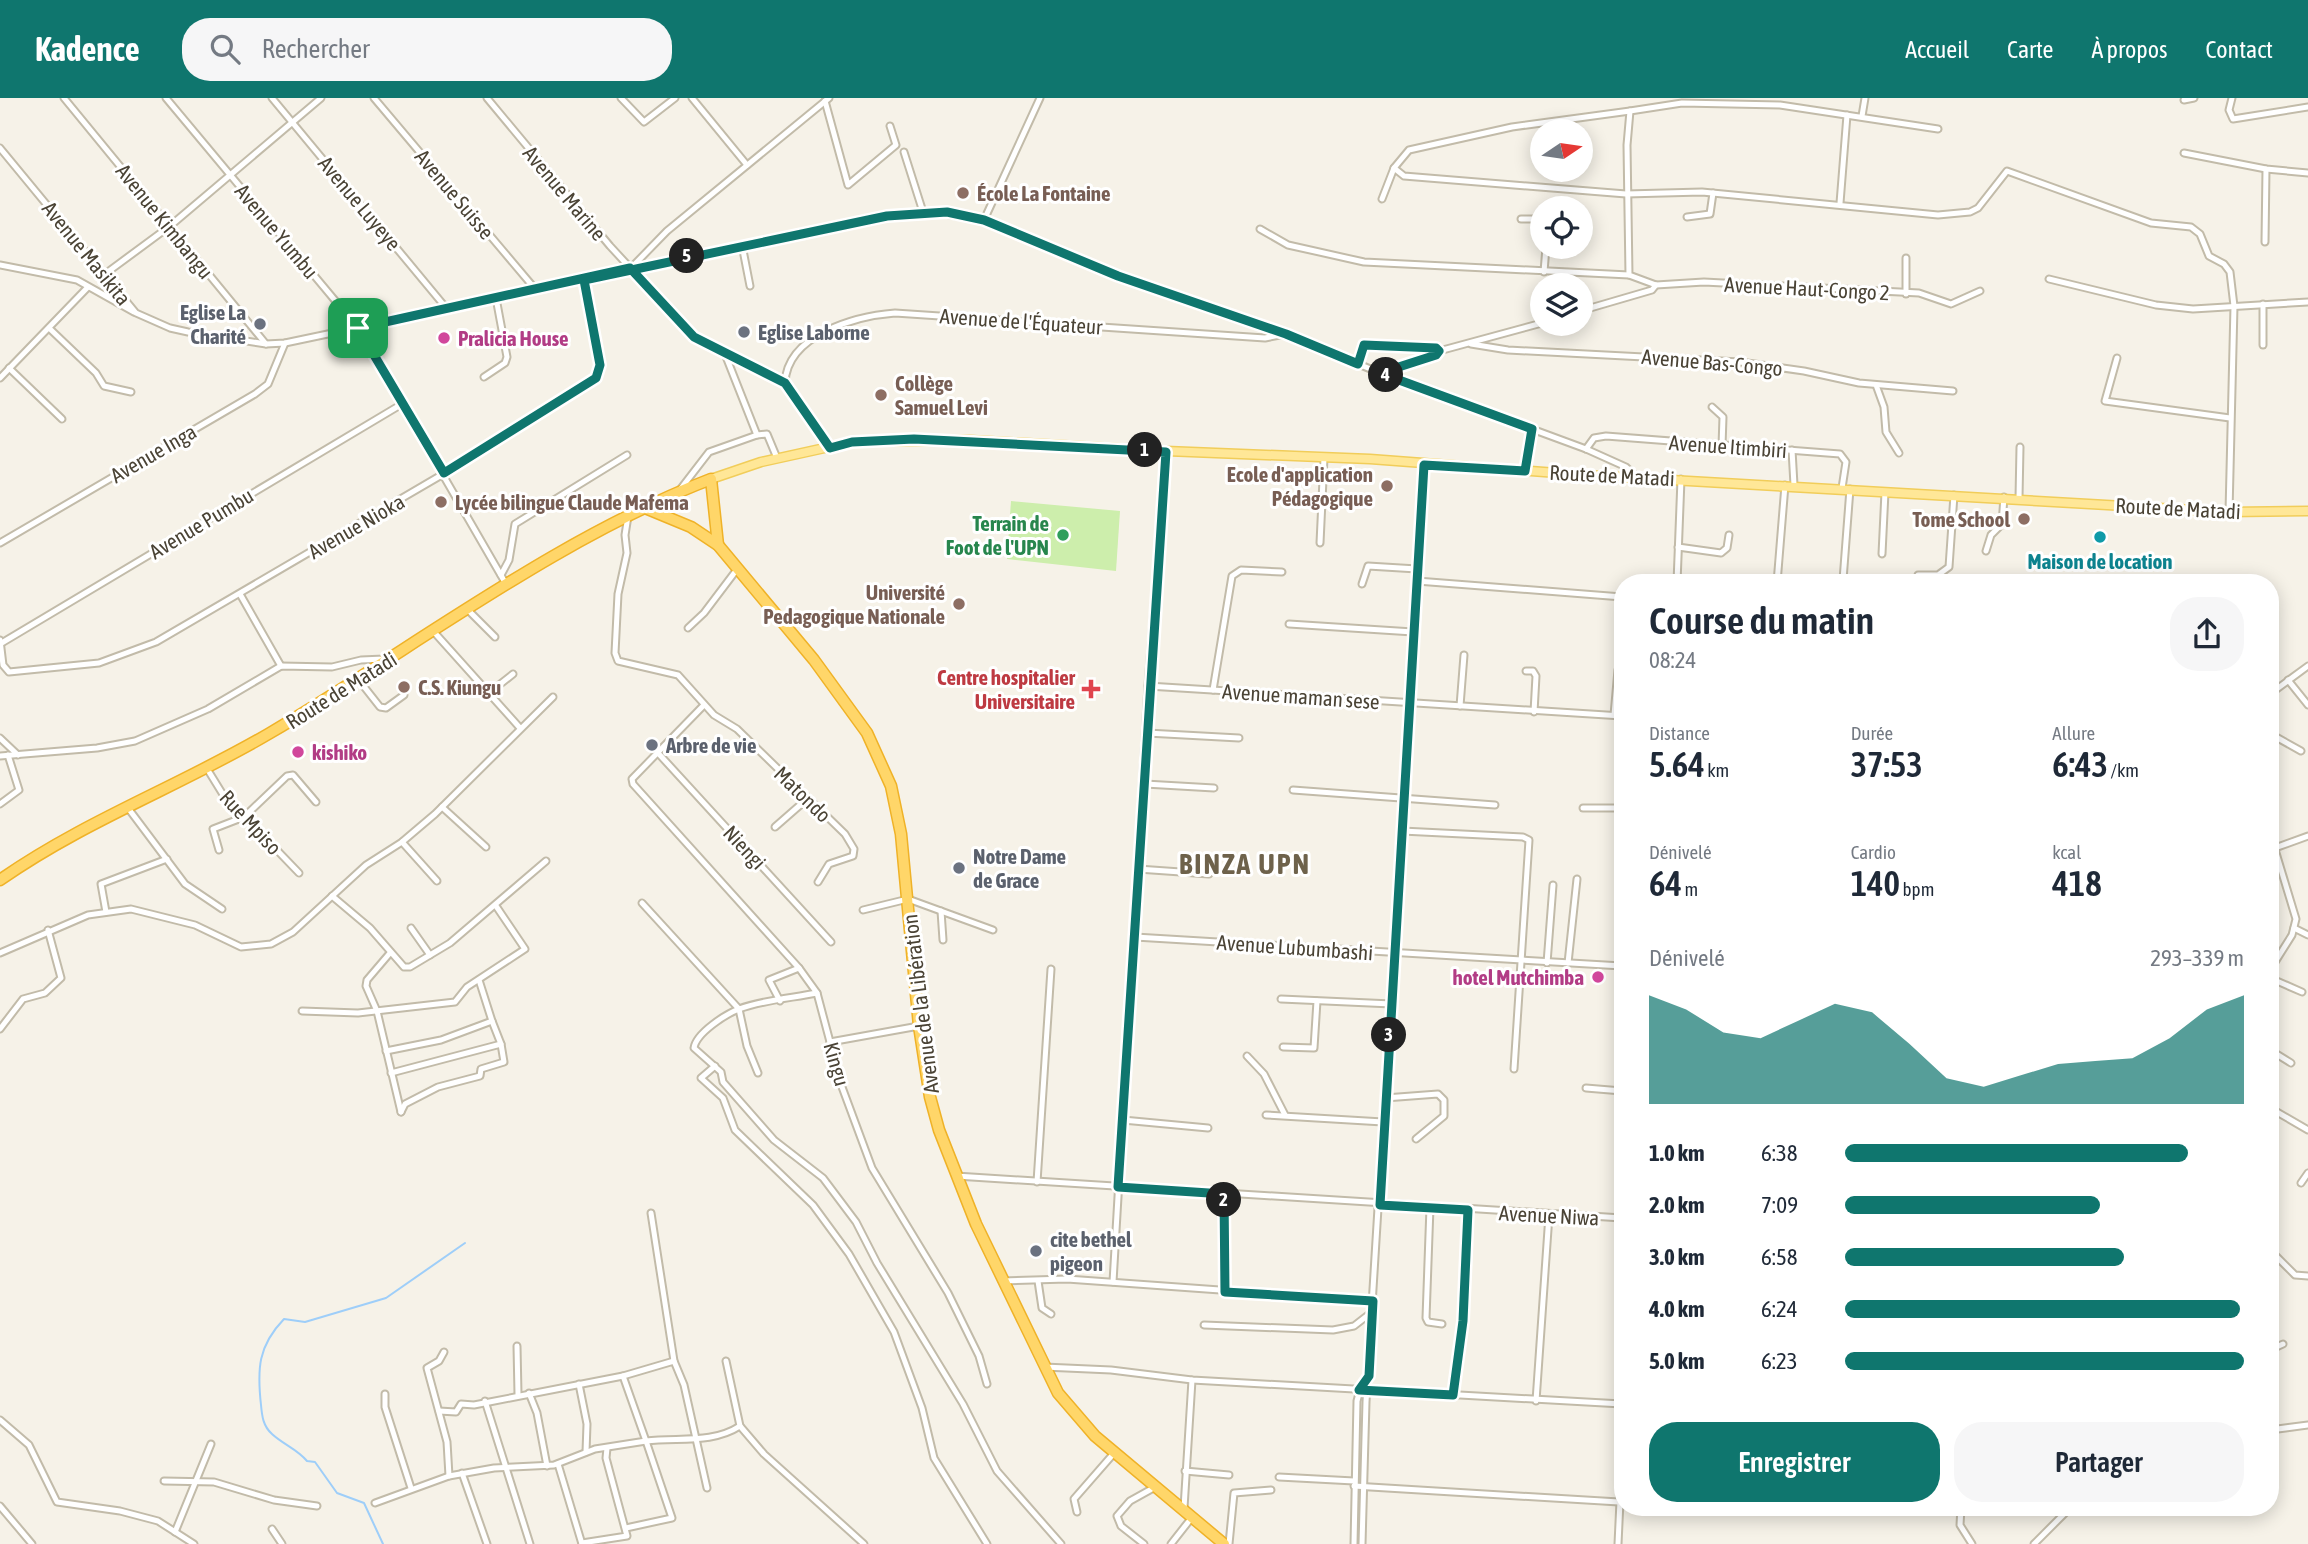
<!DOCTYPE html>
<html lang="fr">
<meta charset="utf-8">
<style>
body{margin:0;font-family:"Asap Condensed",sans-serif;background:#f6f6f7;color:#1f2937;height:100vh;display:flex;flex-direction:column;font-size:26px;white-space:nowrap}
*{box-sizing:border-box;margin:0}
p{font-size:23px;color:#747a83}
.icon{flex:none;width:38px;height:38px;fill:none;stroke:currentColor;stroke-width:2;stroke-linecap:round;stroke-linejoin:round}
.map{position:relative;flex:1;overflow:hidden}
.drawer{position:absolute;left:1614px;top:476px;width:665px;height:942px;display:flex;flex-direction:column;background:#fff;border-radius:28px;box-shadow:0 4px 18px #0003}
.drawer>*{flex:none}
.needle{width:46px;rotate:77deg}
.fabs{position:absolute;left:1530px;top:21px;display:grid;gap:14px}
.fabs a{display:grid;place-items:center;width:63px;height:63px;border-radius:50%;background:#fff;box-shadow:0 4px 18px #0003;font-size:35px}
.pin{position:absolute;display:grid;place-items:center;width:60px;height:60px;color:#fff;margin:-30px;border-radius:14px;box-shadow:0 4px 10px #0006}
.km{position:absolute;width:35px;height:35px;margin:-18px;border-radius:50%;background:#222;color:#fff;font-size:19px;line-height:35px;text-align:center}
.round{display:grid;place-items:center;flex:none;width:74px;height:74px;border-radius:28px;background:#f6f6f7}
.headline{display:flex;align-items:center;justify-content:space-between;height:119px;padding:0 35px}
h1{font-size:38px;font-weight:600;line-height:52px}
.figures{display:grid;grid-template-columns:repeat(3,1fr);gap:10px;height:119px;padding:7px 35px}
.figures div{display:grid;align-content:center}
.figures b{font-size:35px;font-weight:600}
.figures small{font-size:19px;font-weight:400}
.figures p{font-size:19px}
.chart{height:196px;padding:14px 35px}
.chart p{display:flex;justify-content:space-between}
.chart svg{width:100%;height:126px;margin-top:7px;fill:#0f766e;opacity:.7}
.action{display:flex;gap:14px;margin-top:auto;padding:14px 35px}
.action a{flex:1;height:80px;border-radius:28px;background:#0f766e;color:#fff;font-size:28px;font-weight:600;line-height:80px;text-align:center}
.action a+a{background:#f6f6f7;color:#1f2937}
ul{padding:0 35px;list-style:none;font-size:23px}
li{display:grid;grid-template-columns:112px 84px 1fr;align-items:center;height:52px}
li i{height:18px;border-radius:9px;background:#0f766e}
header{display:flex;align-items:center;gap:42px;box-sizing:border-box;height:98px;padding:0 35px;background:#0f766e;color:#fff}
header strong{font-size:33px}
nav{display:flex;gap:38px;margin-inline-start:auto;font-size:24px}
.search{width:490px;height:63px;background:#f6f6f7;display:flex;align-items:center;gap:18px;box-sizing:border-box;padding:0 24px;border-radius:28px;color:#747a83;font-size:26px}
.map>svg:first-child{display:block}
</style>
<header>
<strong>Kadence</strong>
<div class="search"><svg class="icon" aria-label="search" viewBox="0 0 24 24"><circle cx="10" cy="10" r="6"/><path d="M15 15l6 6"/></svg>Rechercher</div>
<nav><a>Accueil</a><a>Carte</a><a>À propos</a><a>Contact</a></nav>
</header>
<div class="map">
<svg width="2308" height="1446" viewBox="0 0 2308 1446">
<rect width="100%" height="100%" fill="#f6f2e8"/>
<path fill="#cdeeac" d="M1011,403L1120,413L1116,473L1007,461Z"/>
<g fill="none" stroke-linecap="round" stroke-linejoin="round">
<path stroke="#9ecef9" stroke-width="2" d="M383,1446L364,1405L337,1395L315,1364L307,1363C297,1351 284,1347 272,1336C263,1328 262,1318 261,1307C257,1271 258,1248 284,1221L305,1224L386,1200L465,1145"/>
<g stroke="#c2bba9" stroke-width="9">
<g id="street">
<path d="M64,0L266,246"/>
<path d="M166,0L358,230L506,486"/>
<path d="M272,0L447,211"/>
<path d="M374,0L536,192"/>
<path d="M487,0L610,148L694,239L785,285L830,349"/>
<path d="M621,0L644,24L675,0"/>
<path d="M692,0L747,67"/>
<path d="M2232,0L2229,12L2233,21L2308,9"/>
<path d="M2184,2L2194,0"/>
<path d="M825,3L848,87L896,47L890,28"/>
<path d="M1862,18L1865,0"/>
<path d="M1938,31L1780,7L1682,5L1630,13L1627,47L1629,177L1656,187L1704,184L1919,195L1951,206L1980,193"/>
<path d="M0,50L136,215L170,230L188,234L266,246L285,245L888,118L931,114L984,122L1118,178L1286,236L1380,275L1586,351L1626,369L1638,380"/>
<path d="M904,54L923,114"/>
<path d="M2184,55L2266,71L2308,75"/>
<path d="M1394,70L1404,78L1626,96L1702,94L1938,117L1970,114L1978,110L2007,73L2151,125L2191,129L2200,136L2209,158L2224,166L2230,174L2234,208L2229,414"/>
<path d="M1382,101L1394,70L1409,52L1512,29L1630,13"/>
<path d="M1840,105L1847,17"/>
<path d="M1687,119L1710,116L1713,95"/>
<path d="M1521,121H1542"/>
<path d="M984,122L1040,0"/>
<path d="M1260,131L1288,147L1364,164L1629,177"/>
<path d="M2265,144L2266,71"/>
<path d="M742,147L750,188"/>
<path d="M0,167L77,182L134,214"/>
<path d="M632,169L667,133L829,0"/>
<path d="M1544,174L1546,149"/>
<path d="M105,176L170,128L321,0"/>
<path d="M2049,181L2156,207L2193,211L2308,204"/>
<path d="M1906,196V160"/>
<path d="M1580,213L1652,192L1656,187"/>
<path d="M49,230L96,275L104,288L131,294"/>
<path d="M1471,246L1508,252L1740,264L1804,273L1859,285L1953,293"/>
<path d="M2263,247V206"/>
<path d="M725,256L757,337"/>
<path d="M2117,260L2105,303L2230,320"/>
<path d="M1358,266L1364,247L1368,246L1434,250L1439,253"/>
<path d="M9,270L62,321"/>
<path d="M1380,275L1434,258L1439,253L1542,225"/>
<path d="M484,279L505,265L507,259L496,200"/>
<path d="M0,280L88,189"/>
<path d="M785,285C787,236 857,218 895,215L1265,240L1285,236"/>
<path d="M1876,287L1884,309L1886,334L1899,355"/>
<path d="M1712,309L1723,319L1722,348"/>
<path d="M1586,351L1594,340L1606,338L1840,356L1846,364L1842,390"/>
<path d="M1792,352L1794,387"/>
<path d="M1525,373L1532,331"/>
<path d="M679,393L709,354L757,337L767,336L777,360"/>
<path d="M2019,400L2020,349"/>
<path d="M628,418L625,437L627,455L618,496L615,555L618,563L678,577L714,617L737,631L845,736L854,751L853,758L829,766L818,784"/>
<path d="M0,445L255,296L268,286L285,245"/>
<path d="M1320,445L1324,360"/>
<path d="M1678,449L1721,455L1727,450L1729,437"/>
<path d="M1986,453L1991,437L2002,426L2004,399"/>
<path d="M1882,456L1885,394"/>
<path d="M501,477L509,462L515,426L627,357"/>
<path d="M1918,477H1938L1949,469L1954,397"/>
<path d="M1843,482L1850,391"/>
<path d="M1417,483L1622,499"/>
<path d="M1677,485L1681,381"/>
<path d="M1777,485L1785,387"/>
<path d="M1362,486L1368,468L1417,471"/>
<path d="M240,496L281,568"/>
<path d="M468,512L495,539"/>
<path d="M1289,526L1413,534"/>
<path d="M688,530L704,515L738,470"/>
<path d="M434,534L520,630"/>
<path d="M0,542L3,567L9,574L99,565L156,544L445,375L596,280L600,267L584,182"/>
<path d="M0,546L402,306"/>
<path d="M1526,573H1533L1536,578L1534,614"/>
<path d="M358,581L380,609L386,610L404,597"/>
<path d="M2288,582L2308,607"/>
<path d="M1148,588L1622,618"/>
<path d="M1213,592L1232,478L1241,472L1282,474"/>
<path d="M489,595L513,576"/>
<path d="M2270,596L2308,568"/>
<path d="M704,607L632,681L633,686L799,870L817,895L842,989L872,1070L948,1195L979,1258L987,1286"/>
<path d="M1460,608L1464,557"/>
<path d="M1614,617L1618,572"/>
<path d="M2270,631L2276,639L2301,653"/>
<path d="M1147,635L1239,640"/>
<path d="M0,640L18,657"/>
<path d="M658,655L831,844"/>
<path d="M0,658L97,650L135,643L208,611L281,568L332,569L361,562L384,561"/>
<path d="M206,669L222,695L299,775"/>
<path d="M1145,686L1214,690"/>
<path d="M1293,692L1495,707"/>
<path d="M0,706L19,692L8,657"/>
<path d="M442,709L486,749"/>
<path d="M128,710L185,786L222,811"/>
<path d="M1583,710H1622"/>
<path d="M775,729L807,701"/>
<path d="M1402,733L1523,739L1529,742L1514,971"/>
<path d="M2270,735L2296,821L2292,837L2270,872"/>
<path d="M402,744L437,783"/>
<path d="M219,752L213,731L244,719L287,678L293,677L316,704"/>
<path d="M2270,757L2275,750L2308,738"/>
<path d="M1138,771L1209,776"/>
<path d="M332,798L370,830L404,869H410L450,845L546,763"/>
<path d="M642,805L739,911L747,948L758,975"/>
<path d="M863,812L908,801L993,832"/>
<path d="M941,813L943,842"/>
<path d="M106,814L101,786L167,761"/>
<path d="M411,830L430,857"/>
<path d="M2294,830L2308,837"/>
<path d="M1135,839L1622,868"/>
<path d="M0,855L88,817L131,811L195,827L241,849L271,846L293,834L366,767L402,744L435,716L553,599"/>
<path d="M390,855L367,882L366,888L377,913L401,1014"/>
<path d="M1547,865L1553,787"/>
<path d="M1568,865L1577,781"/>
<path d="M2270,880L2302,894"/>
<path d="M817,895C792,900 763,902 739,911C726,916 696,935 694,950L721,974L723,984L774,1042L823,1080L856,1124L877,1165L963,1306L997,1373L1061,1446"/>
<path d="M1281,901L1392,906"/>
<path d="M780,903L769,882L799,870"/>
<path d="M302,913L358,915L455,904L467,889L525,851L496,808"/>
<path d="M0,931L23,901L45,895L61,880L48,832"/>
<path d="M830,944L919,928"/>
<path d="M1283,949L1314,950L1317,903"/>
<path d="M2270,952L2291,965"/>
<path d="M386,953L441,942L492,923L479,882"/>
<path d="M1247,958L1264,976L1285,1017"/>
<path d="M715,968L701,980L723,1000L735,1032L813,1107L849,1156L894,1234L922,1310L934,1360L987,1446"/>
<path d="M391,975L501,946L492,923"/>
<path d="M1586,990L1622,993"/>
<path d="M1385,1000L1438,996L1444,1002V1018L1416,1041"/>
<path d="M2270,1010L2308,1032"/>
<path d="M401,1014L405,1006L438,989L480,978L481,971L504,964L501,946"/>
<path d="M1266,1017L1383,1024"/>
<path d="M1123,1022L1208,1030"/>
<path d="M956,1078L1622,1120"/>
<path d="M1037,1084L1051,871"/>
<path d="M2301,1085L2308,1075"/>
<path d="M1224,1096L1225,1194"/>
<path d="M1430,1109L1426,1220L1428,1224L1442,1226"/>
<path d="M651,1115L674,1263L684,1287L707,1390"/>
<path d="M2270,1152L2295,1177L2308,1178"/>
<path d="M1002,1183L1067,1181L1373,1203"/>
<path d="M1038,1183L1042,1210L1051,1216"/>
<path d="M1113,1184L1148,588L1166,353"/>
<path d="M1204,1227L1333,1232L1354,1228L1372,1214"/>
<path d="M517,1248L518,1296"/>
<path d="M2270,1252L2283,1246"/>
<path d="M444,1254L439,1263L427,1270L447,1344L449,1378"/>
<path d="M726,1263L740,1328L764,1356L864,1446"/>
<path d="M1044,1269L1111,1272L1192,1282L1622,1306"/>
<path d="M623,1278L674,1263"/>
<path d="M579,1286L587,1326L586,1354"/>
<path d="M529,1295L537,1315L547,1368"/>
<path d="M385,1296V1309L411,1390"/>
<path d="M1453,1297L1463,1223L1468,1112"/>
<path d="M485,1303L530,1446"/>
<path d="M1536,1303L1549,1117"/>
<path d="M0,1322L29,1347L57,1404L120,1413L158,1423L194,1446"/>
<path d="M2270,1332L2308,1327"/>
<path d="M558,1366L582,1446"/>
<path d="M1185,1373L1229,1377"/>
<path d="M462,1375L487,1446"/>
<path d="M1279,1379L1354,1383"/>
<path d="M164,1383L214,1384L274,1402L317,1408"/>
<path d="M1354,1388L1619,1404"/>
<path d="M375,1405L449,1378L494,1370L554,1367L595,1351L646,1343L623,1278L474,1307L461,1306L456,1314L439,1313"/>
<path d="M0,1408L32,1446"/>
<path d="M1716,1409L1795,1412"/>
<path d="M1961,1409L1960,1427L1972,1446"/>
<path d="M1184,1410L1192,1282"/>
<path d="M1077,1414L1074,1401L1115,1354"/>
<path d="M626,1430L672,1420L646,1343C679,1339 712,1346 740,1328"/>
<path d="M272,1431L282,1446"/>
<path d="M175,1434L211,1346"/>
<path d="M582,1445L627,1438L606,1360L607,1350"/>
<path d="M1144,1446L1121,1428L1117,1418L1130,1403L1157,1388"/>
<path d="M1171,1446L1193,1418"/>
<path d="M1229,1446L1234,1395L1271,1392"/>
<path d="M1354,1446L1357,1303L1361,1288L1369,1278"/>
<path d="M1362,1446L1366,1304L1424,367"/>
<path d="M1618,1446L1622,1360"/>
<path d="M2034,1446L2071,1409"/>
</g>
</g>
<g stroke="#f1cd5a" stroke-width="11">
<path id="primary" d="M711,381L761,364L852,344L969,342L1166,353L1370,361L1584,377L2229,414L2308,413"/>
</g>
<g stroke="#efb228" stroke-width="13">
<g id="highway">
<path d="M645,410L691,429L718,447L814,562L867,635L891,688L901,736L919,928L930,999L939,1032L976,1126L1058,1295L1095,1338L1224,1446"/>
<path d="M0,782C84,723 182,687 270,635C414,550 555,441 711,381L718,447"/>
</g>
</g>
<use href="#street" stroke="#fff" stroke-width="5"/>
<use href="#primary" stroke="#ffe797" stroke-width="8"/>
<use href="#highway" stroke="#ffd669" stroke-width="10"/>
</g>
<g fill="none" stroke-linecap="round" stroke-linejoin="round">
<g stroke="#fff" stroke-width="14">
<path id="route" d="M358,230L630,170L694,239L785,285L830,350L852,344L914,341L1166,354L1118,1089L1224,1096L1225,1194L1373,1203L1369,1278L1359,1292L1453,1297L1463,1223L1468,1112L1380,1107L1424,367L1525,373L1532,331L1380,275L1436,257L1439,253L1436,250L1364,247L1358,266L1286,236L1118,178L984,122L947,114L887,118L584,182L600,267L596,280L444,375L358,230"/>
</g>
<use href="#route" stroke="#0f766e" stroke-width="9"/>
</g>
<g fill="#8d6e63" stroke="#fff" stroke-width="2.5">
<circle cx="963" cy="95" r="7"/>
<circle cx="881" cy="297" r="7"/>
<circle cx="1387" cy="388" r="7"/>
<circle cx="441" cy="404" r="7"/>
<circle cx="2024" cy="421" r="7"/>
<circle cx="959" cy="506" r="7"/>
<circle cx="404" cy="589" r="7"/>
</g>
<g fill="#6b7280" stroke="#fff" stroke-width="2.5">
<circle cx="260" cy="226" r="7"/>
<circle cx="744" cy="234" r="7"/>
<circle cx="652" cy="647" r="7"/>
<circle cx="959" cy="770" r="7"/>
<circle cx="1036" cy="1153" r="7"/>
</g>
<g fill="#d1479c" stroke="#fff" stroke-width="2.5">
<circle cx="444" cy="240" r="7"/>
<circle cx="298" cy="654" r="7"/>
<circle cx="1598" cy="879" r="7"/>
</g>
<circle fill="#2e9e5b" stroke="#fff" stroke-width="2.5" cx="1063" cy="437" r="7"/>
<circle fill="#0f9aa8" stroke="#fff" stroke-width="2.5" cx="2100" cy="439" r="7"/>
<path fill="#e0444e" stroke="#fff" stroke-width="2.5" d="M1087.5 580.5h7v7h7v7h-7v7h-7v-7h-7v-7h7z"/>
<g text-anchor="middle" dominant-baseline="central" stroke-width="6" stroke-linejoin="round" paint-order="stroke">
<g font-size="21" fill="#4a4335" stroke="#fff">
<text transform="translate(565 95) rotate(50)">Avenue Marine</text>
<text transform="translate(455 96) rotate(50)">Avenue Suisse</text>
<text transform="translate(360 105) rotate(50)">Avenue Luyeye</text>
<text transform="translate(165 123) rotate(51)">Avenue Kimbangu</text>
<text transform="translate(277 133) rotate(50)">Avenue Yumbu</text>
<text transform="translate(87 155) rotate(51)">Avenue Masikita</text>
<text transform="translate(1807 190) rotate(3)">Avenue Haut-Congo 2</text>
<text transform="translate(1021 223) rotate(4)">Avenue de l'Équateur</text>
<text transform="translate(1712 264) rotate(5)">Avenue Bas-Congo</text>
<text transform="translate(1728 348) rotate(4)">Avenue Itimbiri</text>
<text transform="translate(153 355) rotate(-30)">Avenue Inga</text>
<text transform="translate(1612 377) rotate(3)">Route de Matadi</text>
<text transform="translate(2178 410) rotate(3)">Route de Matadi</text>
<text transform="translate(201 425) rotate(-31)">Avenue Pumbu</text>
<text transform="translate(356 428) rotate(-30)">Avenue Nioka</text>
<text transform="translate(341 592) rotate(-32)">Route de Matadi</text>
<text transform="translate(1301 598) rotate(4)">Avenue maman sese</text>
<text transform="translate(803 696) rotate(44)">Matondo</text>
<text transform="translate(251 724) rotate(47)">Rue Mpiso</text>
<text transform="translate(745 749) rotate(47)">Niengi</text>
<text transform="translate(1295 849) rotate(4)">Avenue Lubumbashi</text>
<text transform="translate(920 906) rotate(-97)">Avenue de la Libération</text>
<text transform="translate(837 966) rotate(74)">Kingu</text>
<text transform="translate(1549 1117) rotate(3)">Avenue Niwa</text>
</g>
<g font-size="21" font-weight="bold" fill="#785e54" stroke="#fff" text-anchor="start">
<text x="977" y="95">École La Fontaine</text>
<text x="895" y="285">Collège<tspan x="895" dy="24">Samuel Levi</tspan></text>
<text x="1373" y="376" text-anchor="end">Ecole d'application<tspan x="1373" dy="24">Pédagogique</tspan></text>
<text x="455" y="404">Lycée bilingue Claude Mafema</text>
<text x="2010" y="421" text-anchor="end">Tome School</text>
<text x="945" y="494" text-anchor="end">Université<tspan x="945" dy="24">Pedagogique Nationale</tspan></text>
<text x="418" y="589">C.S. Kiungu</text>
</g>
<g font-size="21" font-weight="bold" fill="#5b616d" stroke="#fff" text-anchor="start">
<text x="246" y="214" text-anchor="end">Eglise La<tspan x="246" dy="24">Charité</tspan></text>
<text x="758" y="234">Eglise Laborne</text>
<text x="666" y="647">Arbre de vie</text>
<text x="973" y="758">Notre Dame<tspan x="973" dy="24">de Grace</tspan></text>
<text x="1050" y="1141">cite bethel<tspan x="1050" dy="24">pigeon</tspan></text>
</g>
<g font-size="21" font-weight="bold" fill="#b23c85" stroke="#fff" text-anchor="start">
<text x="458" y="240">Pralicia House</text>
<text x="312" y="654">kishiko</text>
<text x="1584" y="879" text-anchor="end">hotel Mutchimba</text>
</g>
<g font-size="21" font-weight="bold" fill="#27864d" stroke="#fff" text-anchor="end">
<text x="1049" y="425">Terrain de<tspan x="1049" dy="24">Foot de l'UPN</tspan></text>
</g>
<g font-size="21" font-weight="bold" fill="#0d838f" stroke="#fff">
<text x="2100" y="463">Maison de location</text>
</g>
<g font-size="21" font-weight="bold" fill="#be3a42" stroke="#fff" text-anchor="end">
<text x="1075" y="579">Centre hospitalier<tspan x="1075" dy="24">Universitaire</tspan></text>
</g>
<g font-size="28" font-weight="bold" letter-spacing="2" fill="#6e624b" stroke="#fff">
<text x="1245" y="766">BINZA UPN</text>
</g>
</g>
</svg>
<div class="fabs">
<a><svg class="needle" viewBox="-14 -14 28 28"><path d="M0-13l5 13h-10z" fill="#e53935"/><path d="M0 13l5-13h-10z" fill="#747a83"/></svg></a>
<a><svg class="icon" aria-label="locate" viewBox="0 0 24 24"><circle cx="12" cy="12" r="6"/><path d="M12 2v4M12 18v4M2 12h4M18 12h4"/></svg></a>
<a><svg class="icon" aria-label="layers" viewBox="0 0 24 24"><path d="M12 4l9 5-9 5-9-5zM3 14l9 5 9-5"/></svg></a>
</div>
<div class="pin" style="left:358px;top:230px;background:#1e9e55"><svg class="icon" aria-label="arrive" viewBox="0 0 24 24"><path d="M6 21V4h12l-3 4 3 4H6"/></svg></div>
<b class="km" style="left:1145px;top:352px">1</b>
<b class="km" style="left:1224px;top:1102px">2</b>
<b class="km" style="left:1389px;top:937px">3</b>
<b class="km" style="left:1386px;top:277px">4</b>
<b class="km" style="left:687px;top:158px">5</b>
<section class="drawer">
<div class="headline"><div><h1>Course du matin</h1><p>08:24</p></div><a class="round"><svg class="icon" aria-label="share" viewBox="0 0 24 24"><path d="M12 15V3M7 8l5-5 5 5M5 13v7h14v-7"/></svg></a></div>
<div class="figures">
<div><p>Distance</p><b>5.64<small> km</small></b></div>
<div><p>Durée</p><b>37:53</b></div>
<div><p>Allure</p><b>6:43<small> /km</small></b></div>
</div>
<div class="figures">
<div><p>Dénivelé</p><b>64<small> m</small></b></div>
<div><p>Cardio</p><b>140<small> bpm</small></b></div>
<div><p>kcal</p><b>418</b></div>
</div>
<div class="chart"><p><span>Dénivelé</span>293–339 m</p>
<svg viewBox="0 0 160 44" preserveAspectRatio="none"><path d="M0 44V6L10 11L20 19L30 21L40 15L50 9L60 12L70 23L80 35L90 38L100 34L110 30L120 29L130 28L140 21L150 11L160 6V44z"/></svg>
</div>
<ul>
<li><b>1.0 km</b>6:38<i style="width:86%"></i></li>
<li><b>2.0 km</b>7:09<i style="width:64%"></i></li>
<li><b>3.0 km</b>6:58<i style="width:70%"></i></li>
<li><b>4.0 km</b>6:24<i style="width:99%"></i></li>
<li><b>5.0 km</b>6:23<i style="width:100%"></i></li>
</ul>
<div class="action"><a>Enregistrer</a><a>Partager</a></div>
</section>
</div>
